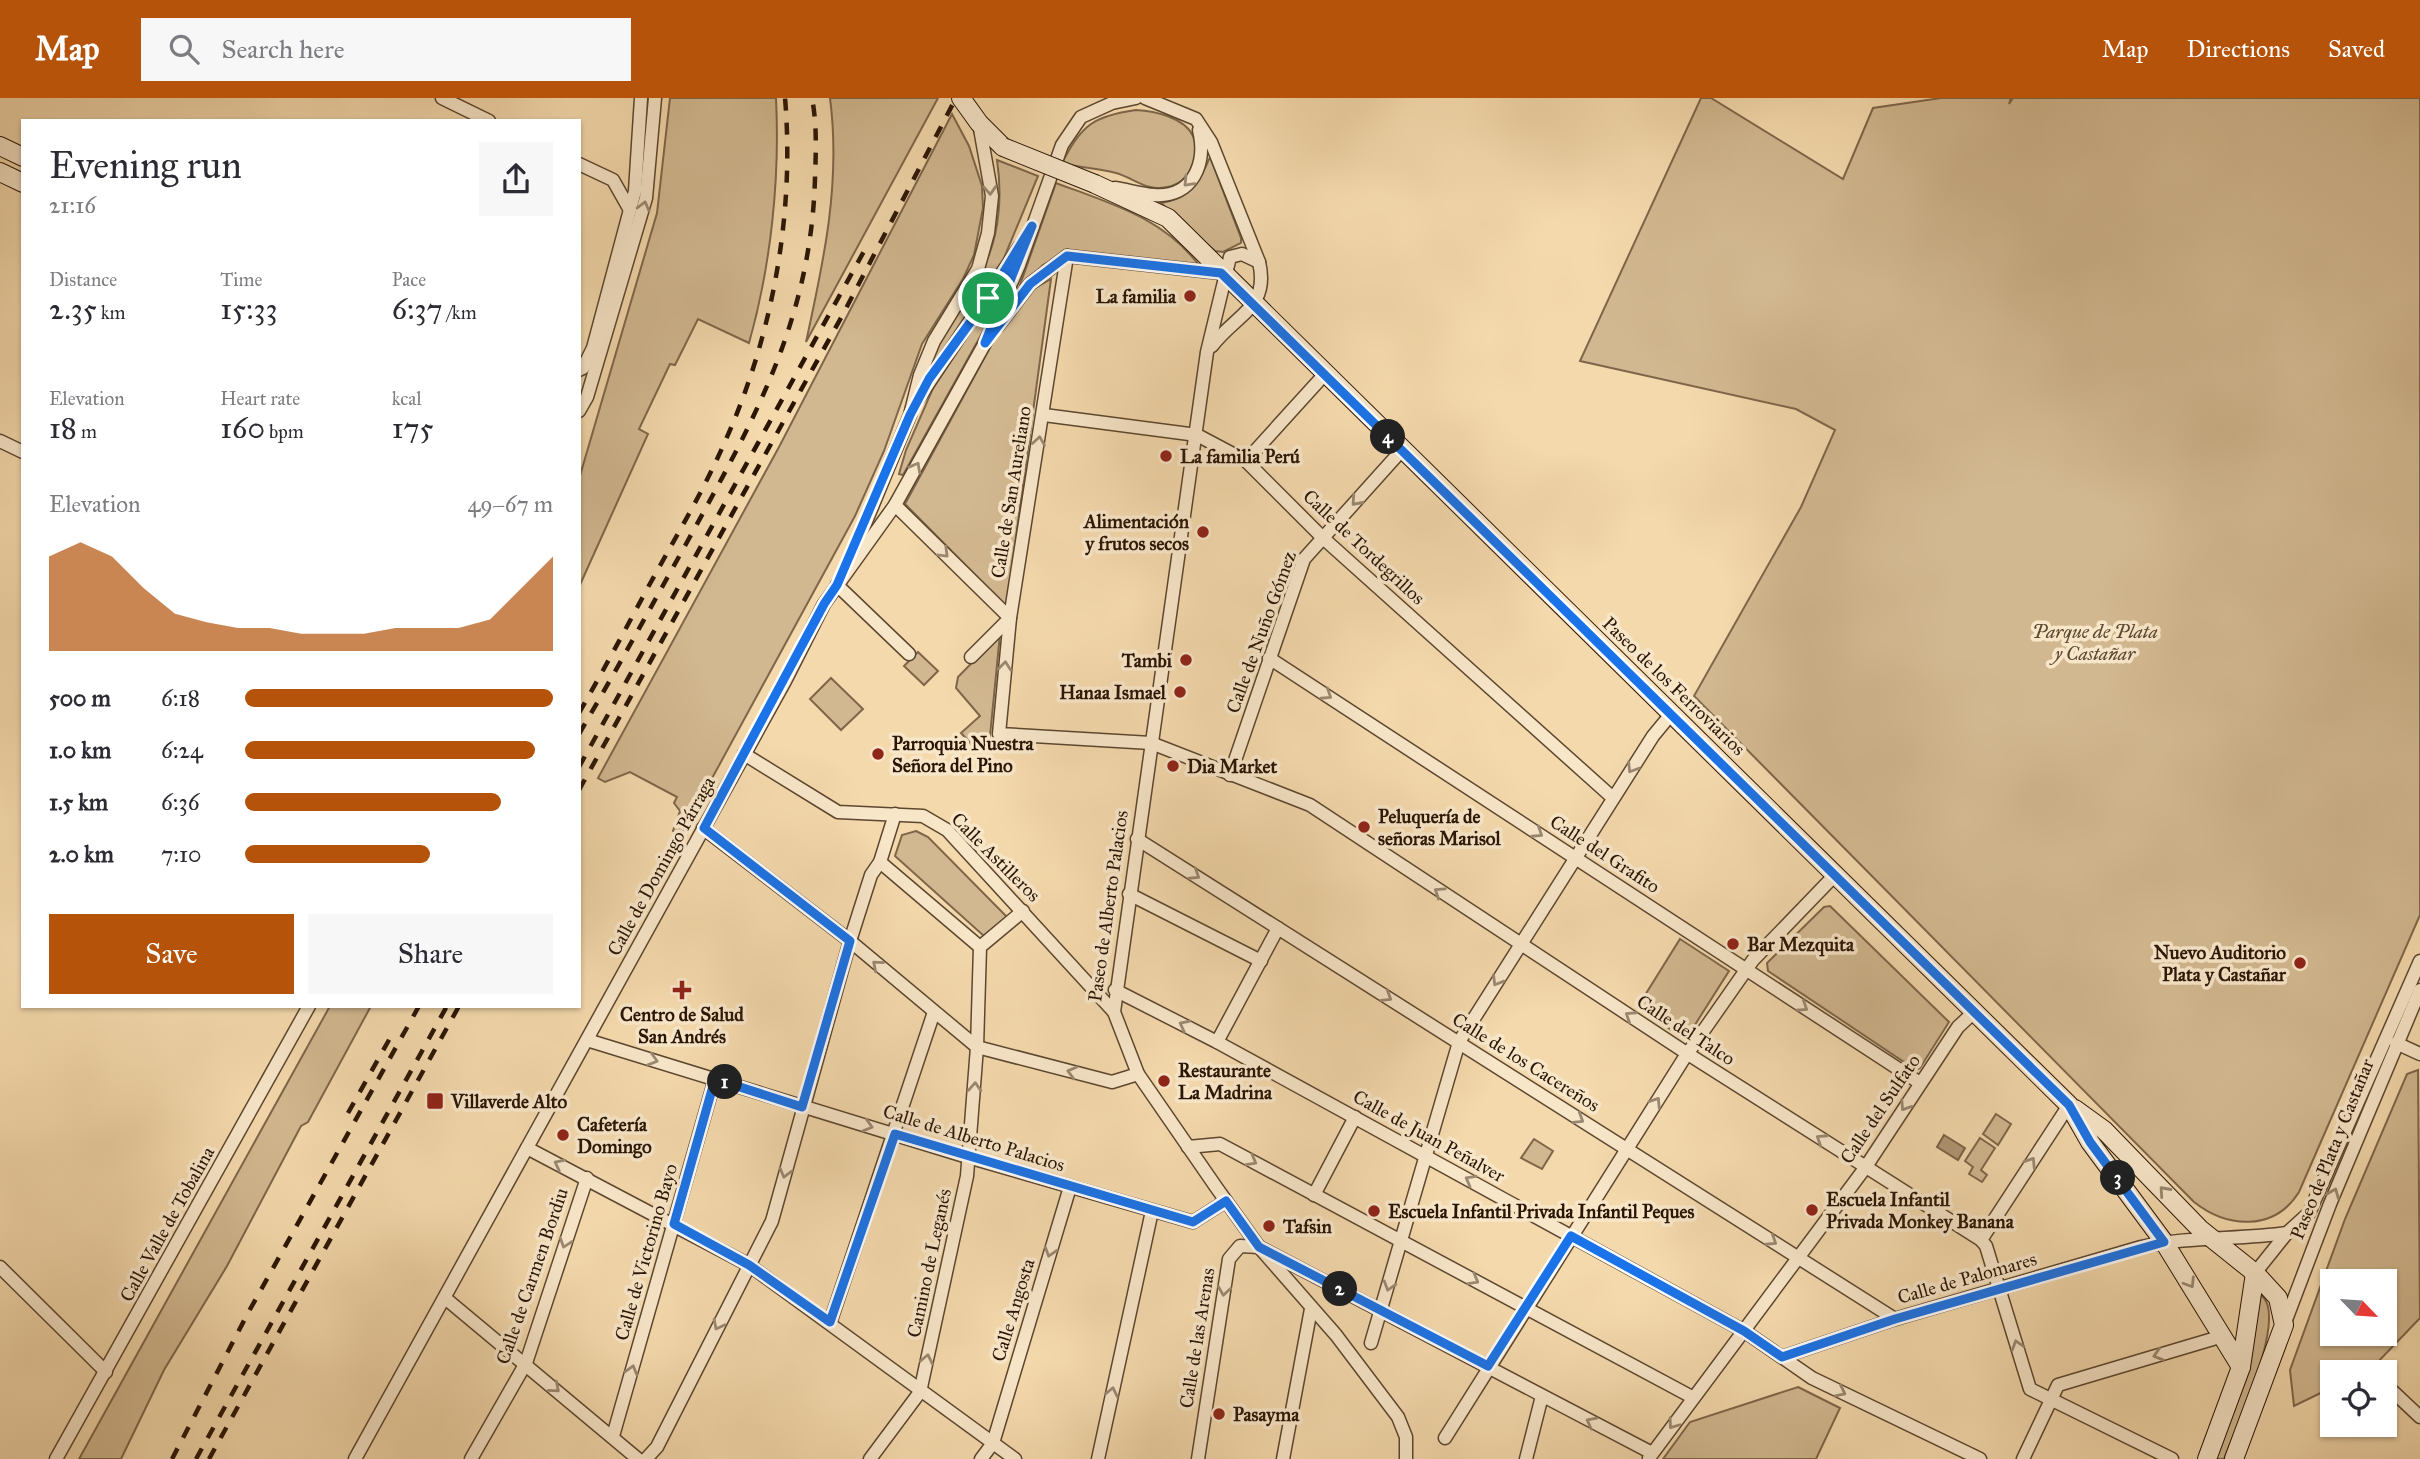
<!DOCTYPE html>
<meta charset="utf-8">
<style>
body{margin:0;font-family:"IM FELL Great Primer",serif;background:#f7f7f7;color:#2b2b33;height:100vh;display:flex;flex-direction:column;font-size:26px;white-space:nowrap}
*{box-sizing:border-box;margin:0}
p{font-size:23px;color:#7c7c81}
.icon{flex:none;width:38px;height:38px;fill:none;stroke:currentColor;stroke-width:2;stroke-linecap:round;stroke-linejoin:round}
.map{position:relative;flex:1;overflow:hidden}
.side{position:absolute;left:21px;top:21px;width:560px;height:889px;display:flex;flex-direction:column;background:#fff;border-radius:0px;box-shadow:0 2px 5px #0004}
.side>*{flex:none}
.needle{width:46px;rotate:115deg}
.controls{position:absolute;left:2320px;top:1171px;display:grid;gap:14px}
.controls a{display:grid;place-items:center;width:77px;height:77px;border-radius:0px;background:#fff;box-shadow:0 2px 5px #0004;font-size:35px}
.pin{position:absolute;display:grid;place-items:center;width:60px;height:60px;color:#fff;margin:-30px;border:4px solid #fff;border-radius:50%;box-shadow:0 2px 7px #0007}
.km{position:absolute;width:35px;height:35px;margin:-18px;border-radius:50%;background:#222;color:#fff;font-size:19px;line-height:35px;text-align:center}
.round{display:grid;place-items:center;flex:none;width:74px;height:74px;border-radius:0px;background:#f7f7f7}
.headline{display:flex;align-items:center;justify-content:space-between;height:119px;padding:0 28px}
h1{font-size:38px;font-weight:600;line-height:52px}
.figures{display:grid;grid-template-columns:repeat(3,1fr);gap:10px;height:119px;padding:7px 28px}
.figures div{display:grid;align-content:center}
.figures b{font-size:30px;font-weight:600}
.figures small{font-size:19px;font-weight:400}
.figures p{font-size:19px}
.chart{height:196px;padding:14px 28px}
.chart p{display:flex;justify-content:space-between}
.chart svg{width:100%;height:126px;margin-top:7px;fill:#b45309;opacity:.7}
.primary-button{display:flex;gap:14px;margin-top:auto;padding:14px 28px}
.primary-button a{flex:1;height:80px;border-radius:0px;background:#b45309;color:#fff;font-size:28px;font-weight:600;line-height:80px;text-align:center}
.primary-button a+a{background:#f7f7f7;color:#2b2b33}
ul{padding:0 28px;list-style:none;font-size:23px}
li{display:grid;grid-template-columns:112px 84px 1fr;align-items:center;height:52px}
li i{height:18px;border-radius:9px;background:#b45309}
header{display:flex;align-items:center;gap:42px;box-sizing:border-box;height:98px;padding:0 35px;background:#b45309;color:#fff}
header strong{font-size:33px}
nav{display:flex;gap:38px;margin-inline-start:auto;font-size:24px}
.search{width:490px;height:63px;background:#f7f7f7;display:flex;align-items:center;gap:18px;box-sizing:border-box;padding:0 24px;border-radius:0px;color:#7c7c81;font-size:26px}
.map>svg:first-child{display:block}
</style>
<header>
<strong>Map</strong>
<div class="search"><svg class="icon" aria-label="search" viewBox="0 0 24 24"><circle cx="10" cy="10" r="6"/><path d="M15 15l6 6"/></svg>Search here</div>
<nav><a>Map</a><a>Directions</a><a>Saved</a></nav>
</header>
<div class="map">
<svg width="2420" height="1361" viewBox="0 0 2420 1361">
<rect width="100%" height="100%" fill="#f4d9ac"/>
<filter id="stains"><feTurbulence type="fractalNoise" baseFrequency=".00286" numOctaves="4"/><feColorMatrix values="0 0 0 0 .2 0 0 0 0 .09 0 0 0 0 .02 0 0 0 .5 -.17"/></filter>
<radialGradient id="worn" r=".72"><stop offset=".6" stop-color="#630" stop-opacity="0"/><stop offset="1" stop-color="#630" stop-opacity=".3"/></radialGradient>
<g fill="#d2b890" stroke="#7e664a" stroke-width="2" fill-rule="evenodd">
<path d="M670,0H776C780,81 771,167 749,245L698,221L675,267L670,266L639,331L648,336L579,489V381L657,115Z"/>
<path d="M830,0H938L806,244C824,162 841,84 830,0Z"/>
<path d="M1701,0H1711L1843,81L1873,10L1941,0H2011L2009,6L2013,0H2420V817L2299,1094C2274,1134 2227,1130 2194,1104L1694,598L1801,409L1835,332L1796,311L1580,263Z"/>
<path d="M1136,12C1154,13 1184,19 1193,38C1202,59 1189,85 1167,89C1147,94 1134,80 1116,75C1098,70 1080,70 1062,65C1082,27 1093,18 1136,12Z"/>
<path d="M952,16L969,48L982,88L983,110L974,157L963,181L922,246L884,353L855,418L680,739L673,733L680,713L674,705L677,699L630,674L605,684L598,680L779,349Z"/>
<path d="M1210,59L1241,140V145L1223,154L1215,153L1161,105C1189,100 1200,84 1210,59Z"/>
<path d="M997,62L1038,78L999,172L930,273C926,249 974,190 986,164C1000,133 1002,95 997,62Z"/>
<path d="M1056,85C1112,106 1165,120 1202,171L1067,154L1043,167L1022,188L1020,187Z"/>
<path d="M1010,172L985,230L903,377L899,376L906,352L937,281Z"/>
<path d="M1051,181L1007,506L1005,507L905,406L999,233L1030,193Z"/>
<path d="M1000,536L990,638L976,651L961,635L980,618L956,590L958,579Z"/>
<path d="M918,554L938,573L924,587L904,568Z"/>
<path d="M831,580L863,611L841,632L810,601Z"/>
<path d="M916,733L928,739L1007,819L985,839L895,758L902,737Z"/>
<path d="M1830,808L1949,924L1920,970L1916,972L1768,873L1767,865L1824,809Z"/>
<path d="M1680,841L1729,873L1686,941L1637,910Z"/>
<path d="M330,908H371L308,1024L301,1028L227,1168L164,1272L121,1361H79Z"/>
<path d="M2418,972L2420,1220L2375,1267L2362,1274H2333V1289L2294,1308L2290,1272L2345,1121L2407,976ZM2333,1183H2385V1236H2333Z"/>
<path d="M1996,1016L2011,1026L1998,1047L1983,1036Z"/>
<path d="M1980,1040L1995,1050L1981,1072L1987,1077L1982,1084L1969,1076L1973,1069L1965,1063Z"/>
<path d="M1534,1041L1553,1053L1542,1071L1521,1060Z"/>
<path d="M2262,1198C2288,1220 2235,1331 2224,1361H2215L2258,1199Z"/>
<path d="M1798,1289L1840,1310L1816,1361H1663L1690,1324Z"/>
</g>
<path fill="#af9673" stroke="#7a6247" stroke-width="2" d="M1944,1037L1965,1050L1958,1062L1937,1049Z"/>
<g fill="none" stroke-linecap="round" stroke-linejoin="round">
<g stroke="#5c462f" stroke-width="15">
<g id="street">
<path d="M442,0L489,23"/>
<path d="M1145,0L1196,21L1211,44L1259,164C1270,210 1235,217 1212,248"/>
<path d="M579,66L613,82L630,112"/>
<path d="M1115,90C1128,92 1141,96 1154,97C1193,100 1207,65 1199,32"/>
<path d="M1067,158L1010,520L999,636L1151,645L1310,707L1688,956L1981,1142L1986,1148L2030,1291L2172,1361"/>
<path d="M1259,164L1242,156L1230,159L1207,254L1114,914L1138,976L1216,1089L1259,1149L1336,1237L1398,1319L1406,1339V1361"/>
<path d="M998,228L1030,186L1067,158L1221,175"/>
<path d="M579,272L583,270L593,250L635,93L641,0"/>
<path d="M918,301L1020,148"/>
<path d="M579,313L587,299L646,100L655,0"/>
<path d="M1044,317L1197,337L1246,363L1323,440L1613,700"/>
<path d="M0,343L23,354"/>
<path d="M1246,363L1324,277"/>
<path d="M895,407L1010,520L971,559"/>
<path d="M853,455L910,317L920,277L934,243L978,171L988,135L992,98L979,25"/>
<path d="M837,487L909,556"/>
<path d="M1269,560L1920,985"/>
<path d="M744,656L838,714L923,718L947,732L1114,914"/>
<path d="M1230,677L1304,461L1401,353"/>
<path d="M703,730L850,843L977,949L1112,984L1138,976"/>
<path d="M1137,741L1895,1221"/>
<path d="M880,764L980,849"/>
<path d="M1129,796L1261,863"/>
<path d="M1115,892L1217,944L1744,1233L1812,1280L1980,1361"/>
<path d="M587,942L961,1057L1193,1124L1226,1103"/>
<path d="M1217,944L1278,830"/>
<path d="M2396,945L2420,956"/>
<path d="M1188,1049L1220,1046L1692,1299"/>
<path d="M527,1050L749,1167L1015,1361"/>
<path d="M1314,1097L1355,1019"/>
<path d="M1981,1142L2069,1007"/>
<path d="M0,1169L106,1274"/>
<path d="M2255,1175L2287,1135L2309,1115L2420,863"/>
<path d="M445,1200L638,1361"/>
<path d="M830,1225L934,914"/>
<path d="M2284,1227L2330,1106L2420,892"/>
<path d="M1371,1245L1459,944L1653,638L1672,615"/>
<path d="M1782,1259L1895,1221L2141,1149C2189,1138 2238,1142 2287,1135"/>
<path d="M2385,1286L2420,1319"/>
<path d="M613,1338L715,981"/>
<path d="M1445,1340L1683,962L1753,862L1835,777"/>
<path d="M1649,1360L1865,1070L1958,929L1974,914"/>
<path d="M56,1361L309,908"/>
<path d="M355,1361L785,583L824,506L895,407L985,245L1019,167L1062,47L1081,19L1112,5L1136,0"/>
<path d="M471,1361L526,1265L587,1080"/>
<path d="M646,1361L657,1349L772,1123L850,843L871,777L880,764L895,716"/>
<path d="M870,1361L920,1294L967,1078L977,949L980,849L1023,813"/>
<path d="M981,1361L993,1345L1070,1089"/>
<path d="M1098,1361L1152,1113"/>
<path d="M1198,1361L1229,1161L1240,1148L1259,1149L1652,1355"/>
<path d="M1283,1361L1311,1211"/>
<path d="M1526,1361L1542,1298"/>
<path d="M2023,1361L2058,1287L2223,1238"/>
</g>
</g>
<g stroke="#2a1505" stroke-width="20">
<g id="secondary">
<path d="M961,0L979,25L1003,49"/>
<path d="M0,48L23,59"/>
<path d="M0,74L23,85"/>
<path d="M1095,86L1168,120L2069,1007L2090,1044L2164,1144L2241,1269"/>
<path d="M2075,1011L2104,1032L2200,1131L2255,1175L2278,1200L2284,1227L2234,1361"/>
<path d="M2207,1361L2241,1269L2255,1175"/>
</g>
</g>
<use href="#street" stroke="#f8e6c9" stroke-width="12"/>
<use href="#secondary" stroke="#f8e6c9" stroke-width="18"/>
<g stroke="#2a1505" stroke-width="4.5" stroke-dasharray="12 12" stroke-linecap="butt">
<path d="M579,615C602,575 624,534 646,493C672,445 701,398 723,348C772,241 795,117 785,0"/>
<path d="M579,636C616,573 651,509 686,446C753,324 811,223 815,80C816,54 817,26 812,0"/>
<path d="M579,669L868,146"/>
<path d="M579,692L842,218L956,0"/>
<path d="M348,1015L394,933"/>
<path d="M172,1361L248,1215L419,908"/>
<path d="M196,1361L447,908"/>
<path d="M209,1361L459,908"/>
</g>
<g stroke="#2a1505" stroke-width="20" stroke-linecap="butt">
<path id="secondary-bridge" d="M1003,49L1095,86"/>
</g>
<use href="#secondary-bridge" stroke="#f8e6c9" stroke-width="18"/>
</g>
<defs><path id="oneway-chevron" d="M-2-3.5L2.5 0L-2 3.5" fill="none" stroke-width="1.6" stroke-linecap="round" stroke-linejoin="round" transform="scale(1.75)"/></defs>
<g stroke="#9b8871">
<use href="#oneway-chevron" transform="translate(1188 84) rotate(134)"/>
<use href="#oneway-chevron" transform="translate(990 92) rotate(87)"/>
<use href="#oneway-chevron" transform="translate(644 108) rotate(-75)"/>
<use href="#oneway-chevron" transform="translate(1039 343) rotate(-81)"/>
<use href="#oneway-chevron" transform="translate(916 369) rotate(-61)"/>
<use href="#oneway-chevron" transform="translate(1356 403) rotate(132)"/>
<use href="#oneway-chevron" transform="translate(944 455) rotate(44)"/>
<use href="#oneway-chevron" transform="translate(1005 568) rotate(-84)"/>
<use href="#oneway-chevron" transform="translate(1327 597) rotate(33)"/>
<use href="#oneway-chevron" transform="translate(1632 670) rotate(122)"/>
<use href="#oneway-chevron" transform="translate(1538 735) rotate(33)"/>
<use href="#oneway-chevron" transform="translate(1195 777) rotate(33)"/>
<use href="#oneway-chevron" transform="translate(1439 794) rotate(-146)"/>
<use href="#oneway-chevron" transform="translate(877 867) rotate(-140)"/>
<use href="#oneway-chevron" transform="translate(1497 883) rotate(121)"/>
<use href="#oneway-chevron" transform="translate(1387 899) rotate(32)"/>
<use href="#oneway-chevron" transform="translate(1803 909) rotate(33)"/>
<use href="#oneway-chevron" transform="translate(1630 918) rotate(-147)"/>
<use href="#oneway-chevron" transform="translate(1184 927) rotate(-153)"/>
<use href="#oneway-chevron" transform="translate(653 962) rotate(17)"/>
<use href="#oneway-chevron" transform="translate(1072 974) rotate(-165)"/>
<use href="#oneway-chevron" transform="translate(975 989) rotate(-87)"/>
<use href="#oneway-chevron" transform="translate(1656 1004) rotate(-57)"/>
<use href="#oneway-chevron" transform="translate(1905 1008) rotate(123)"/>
<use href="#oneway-chevron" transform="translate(1579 1021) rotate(32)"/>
<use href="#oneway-chevron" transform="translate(868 1028) rotate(16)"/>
<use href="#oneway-chevron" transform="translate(1821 1041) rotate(-147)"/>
<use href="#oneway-chevron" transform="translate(1252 1063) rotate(29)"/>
<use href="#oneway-chevron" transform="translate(2031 1064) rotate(-57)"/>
<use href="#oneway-chevron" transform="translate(559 1066) rotate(-153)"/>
<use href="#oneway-chevron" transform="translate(785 1075) rotate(105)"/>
<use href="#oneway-chevron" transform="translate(1470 1082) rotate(-151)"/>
<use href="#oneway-chevron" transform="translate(2164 1093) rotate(-132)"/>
<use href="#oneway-chevron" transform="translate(2334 1095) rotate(-68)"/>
<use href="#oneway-chevron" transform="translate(1772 1143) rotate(33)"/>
<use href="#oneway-chevron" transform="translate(565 1145) rotate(108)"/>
<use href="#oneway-chevron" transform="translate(1050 1154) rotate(107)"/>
<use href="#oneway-chevron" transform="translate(1474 1182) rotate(29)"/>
<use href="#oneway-chevron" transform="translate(2190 1185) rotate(58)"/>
<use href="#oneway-chevron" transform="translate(1389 1188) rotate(107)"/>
<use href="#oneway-chevron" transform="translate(1224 1193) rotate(99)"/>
<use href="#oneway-chevron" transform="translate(718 1227) rotate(117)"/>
<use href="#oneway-chevron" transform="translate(2017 1247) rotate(-107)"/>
<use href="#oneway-chevron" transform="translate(2158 1257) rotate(163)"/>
<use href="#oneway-chevron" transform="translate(927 1261) rotate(-78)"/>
<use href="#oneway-chevron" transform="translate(632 1272) rotate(-74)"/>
<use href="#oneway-chevron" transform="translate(555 1290) rotate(40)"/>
<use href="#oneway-chevron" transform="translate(1112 1294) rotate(-78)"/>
<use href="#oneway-chevron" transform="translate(1841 1294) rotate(26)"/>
<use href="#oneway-chevron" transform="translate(1591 1324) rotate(-152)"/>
<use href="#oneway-chevron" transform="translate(1673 1326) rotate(126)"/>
</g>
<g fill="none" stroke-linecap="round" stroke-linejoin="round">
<g stroke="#fff" stroke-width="14">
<path id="route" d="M1032,128L985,245L1030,186L1067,158L1221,175L2069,1007L2090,1044L2164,1144L1895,1221L1782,1259L1744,1233L1571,1138L1488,1268L1259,1149L1226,1103L1193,1124L895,1036L830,1224L749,1167L674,1126L715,981L802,1009L850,843L704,730L824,506L837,487L910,317L929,281L988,200Z"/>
</g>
<use href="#route" stroke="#1a73e8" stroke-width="9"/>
</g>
<g fill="#8f2418" stroke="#f8e6c9" stroke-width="2.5">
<circle cx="1190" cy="198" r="7"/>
<circle cx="1166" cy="358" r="7"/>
<circle cx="1203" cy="434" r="7"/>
<circle cx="1186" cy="562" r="7"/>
<circle cx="1180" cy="594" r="7"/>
<circle cx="878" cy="656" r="7"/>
<circle cx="1173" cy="668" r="7"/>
<circle cx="1364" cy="729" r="7"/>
<circle cx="1733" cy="846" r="7"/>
<circle cx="2300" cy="865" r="7"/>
<path d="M678.5 881.5h7v7h7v7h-7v7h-7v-7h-7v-7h7z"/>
<circle cx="1164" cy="983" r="7"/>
<rect x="426" y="994" width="18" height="18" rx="3.5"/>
<circle cx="563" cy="1037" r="7"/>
<circle cx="1812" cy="1112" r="7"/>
<circle cx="1374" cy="1113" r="7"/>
<circle cx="1269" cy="1128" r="7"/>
<circle cx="1219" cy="1316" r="7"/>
</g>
<g text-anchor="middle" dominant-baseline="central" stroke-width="7" stroke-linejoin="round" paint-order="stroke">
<g font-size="19" font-weight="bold" fill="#2a1505" stroke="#f8e6c9" text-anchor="start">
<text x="1176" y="198" text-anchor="end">La familia</text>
<text x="1180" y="358">La familia Perú</text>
<text x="1189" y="423" text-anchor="end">Alimentación<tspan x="1189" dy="22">y frutos secos</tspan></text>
<text x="1172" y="562" text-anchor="end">Tambi</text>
<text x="1166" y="594" text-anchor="end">Hanaa Ismael</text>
<text x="892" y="645">Parroquia Nuestra<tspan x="892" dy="22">Señora del Pino</tspan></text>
<text x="1187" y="668">Dia Market</text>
<text x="1378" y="718">Peluquería de<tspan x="1378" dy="22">señoras Marisol</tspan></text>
<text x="1747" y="846">Bar Mezquita</text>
<text x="2286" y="854" text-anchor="end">Nuevo Auditorio<tspan x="2286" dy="22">Plata y Castañar</tspan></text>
<text x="682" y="916" text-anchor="middle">Centro de Salud<tspan x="682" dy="22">San Andrés</tspan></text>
<text x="1178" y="972">Restaurante<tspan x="1178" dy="22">La Madrina</tspan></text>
<text x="451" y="1003">Villaverde Alto</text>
<text x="577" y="1026">Cafetería<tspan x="577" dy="22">Domingo</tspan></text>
<text x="1826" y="1101">Escuela Infantil<tspan x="1826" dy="22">Privada Monkey Banana</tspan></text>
<text x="1388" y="1113">Escuela Infantil Privada Infantil Peques</text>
<text x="1283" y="1128">Tafsin</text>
<text x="1233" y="1316">Pasayma</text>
</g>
<g font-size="19" fill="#2a1505" stroke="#f8e6c9">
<text transform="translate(1011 394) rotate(-81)">Calle de San Aureliano</text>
<text transform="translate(1364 449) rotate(43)">Calle de Tordegrillos</text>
<text transform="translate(1261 534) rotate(-70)">Calle de Nuño Gómez</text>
<text transform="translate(1674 588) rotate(44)">Paseo de los Ferroviarios</text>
<text transform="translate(1605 756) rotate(33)">Calle del Grafito</text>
<text transform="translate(996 759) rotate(45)">Calle Astilleros</text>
<text transform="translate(661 768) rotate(-61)">Calle de Domingo Párraga</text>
<text transform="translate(1108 808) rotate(-82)">Paseo de Alberto Palacios</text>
<text transform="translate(1686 932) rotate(33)">Calle del Talco</text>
<text transform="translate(1526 964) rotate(32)">Calle de los Cacereños</text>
<text transform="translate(1880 1011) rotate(-56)">Calle del Sulfato</text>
<text transform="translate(1429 1038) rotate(29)">Calle de Juan Peñalver</text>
<text transform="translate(974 1040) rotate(17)">Calle de Alberto Palacios</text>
<text transform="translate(2332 1051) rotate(-68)">Paseo de Plata y Castañar</text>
<text transform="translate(167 1126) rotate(-61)">Calle Valle de Tobalina</text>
<text transform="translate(646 1154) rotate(-74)">Calle de Victorino Bayo</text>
<text transform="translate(929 1165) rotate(-78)">Camino de Leganés</text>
<text transform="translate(532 1178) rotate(-71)">Calle de Carmen Bordiu</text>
<text transform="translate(1967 1180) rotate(-16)">Calle de Palomares</text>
<text transform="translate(1013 1212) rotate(-73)">Calle Angosta</text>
<text transform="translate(1197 1240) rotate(-81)">Calle de las Arenas</text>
</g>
<g font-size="19" font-style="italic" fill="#5c462f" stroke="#f8e6c9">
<text x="2095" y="533">Parque de Plata<tspan x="2095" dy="22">y Castañar</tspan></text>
</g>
</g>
<rect width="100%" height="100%" filter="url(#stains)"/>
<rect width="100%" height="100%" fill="url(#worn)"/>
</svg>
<div class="controls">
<a><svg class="needle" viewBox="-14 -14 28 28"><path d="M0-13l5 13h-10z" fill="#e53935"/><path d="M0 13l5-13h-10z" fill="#7c7c81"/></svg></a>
<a><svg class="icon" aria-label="locate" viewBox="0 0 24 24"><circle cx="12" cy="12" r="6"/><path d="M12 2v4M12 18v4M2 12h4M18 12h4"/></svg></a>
</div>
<div class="pin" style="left:988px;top:200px;background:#1e9e55"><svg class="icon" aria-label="arrive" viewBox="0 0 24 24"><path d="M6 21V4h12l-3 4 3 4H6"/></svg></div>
<b class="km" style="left:725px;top:984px">1</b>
<b class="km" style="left:1340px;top:1191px">2</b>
<b class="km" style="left:2118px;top:1080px">3</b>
<b class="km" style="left:1388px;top:339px">4</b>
<section class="side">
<div class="headline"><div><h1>Evening run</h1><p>21:16</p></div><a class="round"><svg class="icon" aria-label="share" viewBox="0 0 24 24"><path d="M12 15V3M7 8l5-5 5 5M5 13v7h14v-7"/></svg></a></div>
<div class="figures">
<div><p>Distance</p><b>2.35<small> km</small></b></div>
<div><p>Time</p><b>15:33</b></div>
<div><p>Pace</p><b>6:37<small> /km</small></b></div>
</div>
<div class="figures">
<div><p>Elevation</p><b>18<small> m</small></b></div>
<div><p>Heart rate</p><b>160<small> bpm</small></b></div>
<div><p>kcal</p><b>175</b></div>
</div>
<div class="chart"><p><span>Elevation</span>49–67 m</p>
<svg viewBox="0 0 160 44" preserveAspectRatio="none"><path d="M0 44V11L10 6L20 11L30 22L40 31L50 34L60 36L70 36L80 38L90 38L100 38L110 36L120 36L130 36L140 33L150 22L160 11V44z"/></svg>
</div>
<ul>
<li><b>500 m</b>6:18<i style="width:100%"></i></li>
<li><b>1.0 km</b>6:24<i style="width:94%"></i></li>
<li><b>1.5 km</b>6:36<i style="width:83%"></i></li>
<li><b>2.0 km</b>7:10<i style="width:60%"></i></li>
</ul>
<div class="primary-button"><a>Save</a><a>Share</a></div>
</section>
</div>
